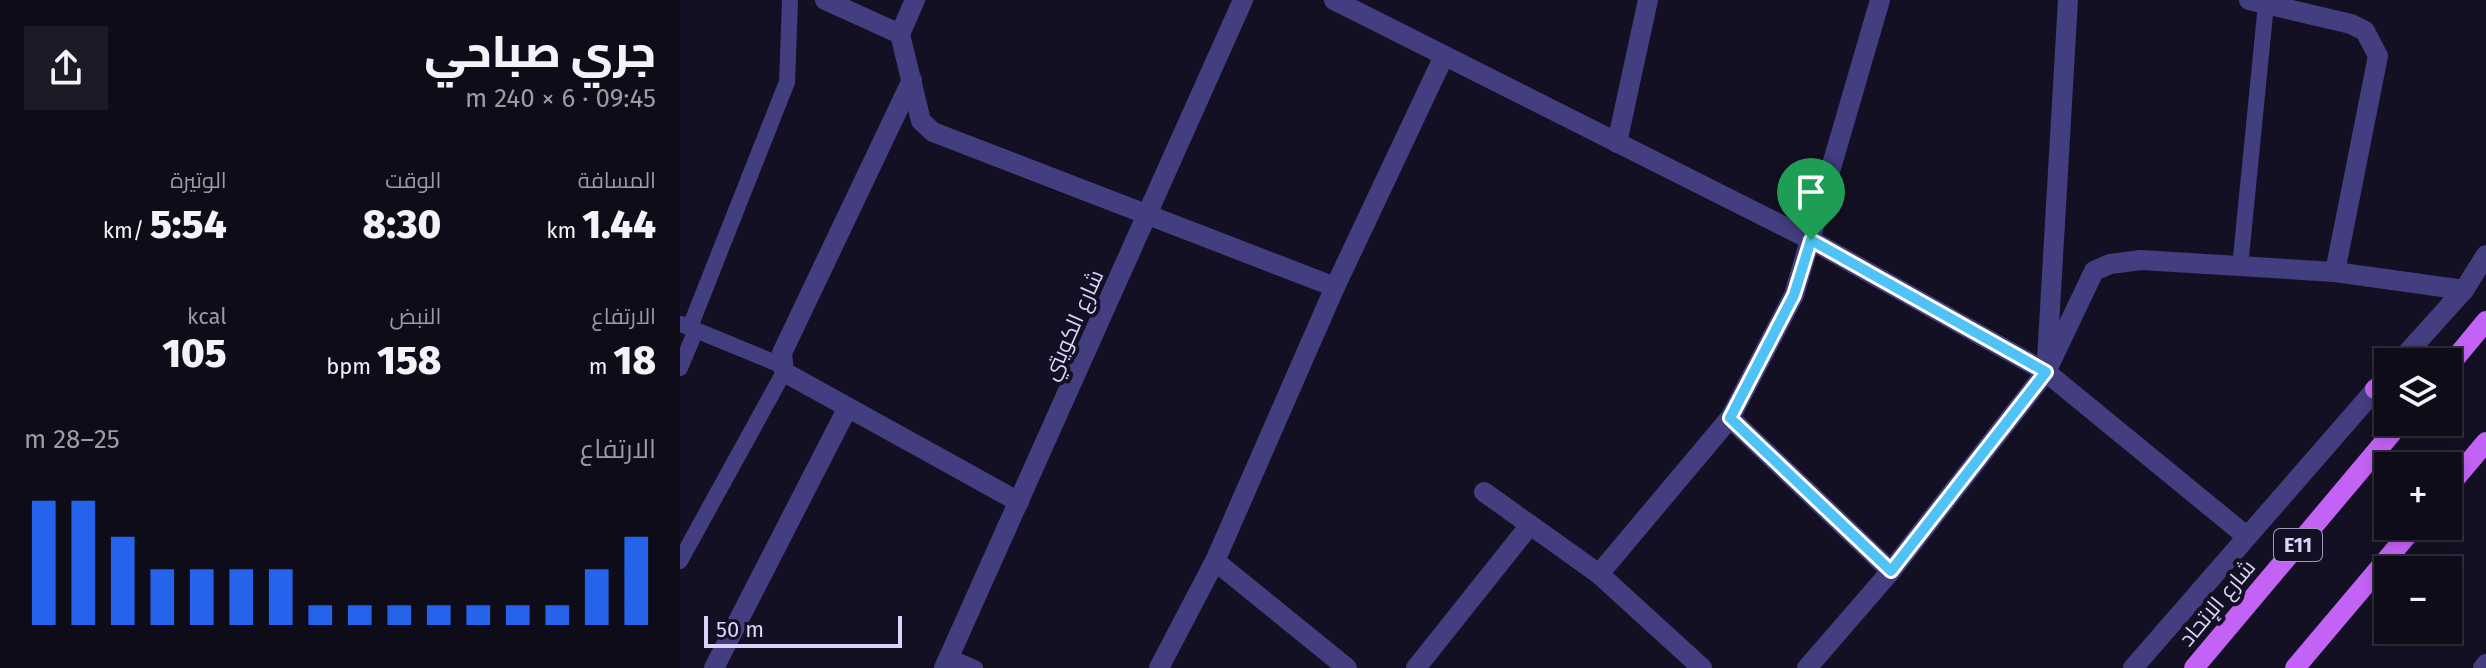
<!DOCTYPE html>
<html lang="ar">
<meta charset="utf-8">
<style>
body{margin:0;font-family:"Fira Sans",Cairo,sans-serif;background:#1d1a27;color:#f1f3f6;direction:rtl;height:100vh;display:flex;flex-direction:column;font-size:30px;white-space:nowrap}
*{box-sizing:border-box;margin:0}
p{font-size:26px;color:#9b9ba2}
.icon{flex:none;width:44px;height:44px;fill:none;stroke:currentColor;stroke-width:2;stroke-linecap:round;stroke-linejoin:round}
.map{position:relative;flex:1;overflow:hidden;direction:ltr}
.sheet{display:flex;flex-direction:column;background:#0f0c1a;width:680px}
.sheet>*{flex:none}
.buttons{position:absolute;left:1694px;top:348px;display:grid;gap:16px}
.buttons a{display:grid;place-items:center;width:88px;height:88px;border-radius:0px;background:#0f0c1a;box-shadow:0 4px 12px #0003,0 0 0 2px #2f2c39;font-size:40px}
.scale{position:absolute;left:24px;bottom:20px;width:198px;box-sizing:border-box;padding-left:8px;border:4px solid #dad4fc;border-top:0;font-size:22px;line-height:28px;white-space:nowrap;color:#dad4fc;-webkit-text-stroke:6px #141023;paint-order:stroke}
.pin{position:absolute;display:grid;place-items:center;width:68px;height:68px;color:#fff;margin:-82px -34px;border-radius:50% 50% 50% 0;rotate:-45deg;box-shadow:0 0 8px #0007}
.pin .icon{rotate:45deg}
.round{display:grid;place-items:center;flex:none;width:84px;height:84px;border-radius:0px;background:#1d1a27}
.overview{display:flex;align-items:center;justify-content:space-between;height:136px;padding:0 24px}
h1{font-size:44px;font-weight:800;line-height:60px}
.figures{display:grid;grid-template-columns:repeat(3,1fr);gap:12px;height:136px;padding:8px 24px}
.figures div{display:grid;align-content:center}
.figures b{font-size:40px;font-weight:800}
.figures small{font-size:22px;font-weight:400}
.figures p{font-size:22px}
.chart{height:224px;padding:16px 24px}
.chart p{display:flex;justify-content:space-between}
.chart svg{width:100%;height:144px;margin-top:8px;stroke:#2563eb;stroke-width:6}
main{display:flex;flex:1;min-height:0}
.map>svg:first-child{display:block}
</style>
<main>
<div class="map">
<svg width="1806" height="668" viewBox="0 0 1806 668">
<rect width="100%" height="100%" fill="#141023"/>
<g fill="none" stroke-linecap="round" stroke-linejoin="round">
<g stroke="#423e7f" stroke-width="16">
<path d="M1560,267L1586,4"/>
<path d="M1,324L103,366"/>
<path d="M10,327L107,82L110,0"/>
<path d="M0,368L16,330"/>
<path d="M0,561L104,372"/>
<path d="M269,657L295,668"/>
</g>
<g stroke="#423e7f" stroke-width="20">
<path d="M145,0L220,34L241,121L253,132L655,287"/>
<path d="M654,0L1131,240L1366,372L1565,535"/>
<path d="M1569,0L1671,24L1685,31L1698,56L1655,272"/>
<path d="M220,34L235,0"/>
<path d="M232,80L102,353L104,372L339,502"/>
<path d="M937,143L968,0"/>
<path d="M1367,360L1388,0"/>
<path d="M1719,362L1784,290L1806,255"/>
<path d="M1050,418L1211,571"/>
<path d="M804,492L919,574"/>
<path d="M535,561L667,668"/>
<path d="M34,668L167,409"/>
<path d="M479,668L535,561L655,287L764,56"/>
<path d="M736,668L850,525"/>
<path d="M1022,668L919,574L1050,418L1114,295L1200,0"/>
<path d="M1127,668L1211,571L1366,372L1414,271L1430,264L1461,260L1655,272L1784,290"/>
<path d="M1453,668L1708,375"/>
<path d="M1803,668L1806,664"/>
</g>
<path stroke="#423e7f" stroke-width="20" d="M264,668L563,0"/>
<g stroke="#c363f5" stroke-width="20">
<path d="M1768,367L1806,321"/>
<path d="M1695,389L1708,390"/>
<path d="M1768,487L1806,442"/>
<path d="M1514,668L1721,422"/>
<path d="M1615,668L1735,526"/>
</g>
</g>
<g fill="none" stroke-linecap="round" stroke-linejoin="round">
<g stroke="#fff" stroke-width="16">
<path id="route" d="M1131,240L1366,372L1211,571L1050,418L1114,295Z"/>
</g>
<use href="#route" stroke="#4fc3f7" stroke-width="10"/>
</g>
<g text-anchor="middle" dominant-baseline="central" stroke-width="8" stroke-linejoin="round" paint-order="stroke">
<rect fill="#141023" stroke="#9f99bb" stroke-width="2" x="1594" y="529" width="48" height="32" rx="6"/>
<g font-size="20" font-weight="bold" fill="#dad4fc">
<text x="1618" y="545">E11</text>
</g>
<g font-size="22" fill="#dad4fc" stroke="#141023">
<text transform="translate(393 325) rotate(-66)">شارع الكويتي</text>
<text transform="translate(1537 603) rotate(-50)">شارع الإتحاد</text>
</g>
</g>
</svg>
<div class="buttons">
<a><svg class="icon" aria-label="layers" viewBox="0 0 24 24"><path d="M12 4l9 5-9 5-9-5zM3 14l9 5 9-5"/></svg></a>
<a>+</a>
<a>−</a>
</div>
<div class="scale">50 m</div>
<div class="pin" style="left:1131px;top:240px;background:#1e9e55"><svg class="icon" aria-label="arrive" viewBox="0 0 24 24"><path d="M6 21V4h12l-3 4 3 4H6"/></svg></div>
</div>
<section class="sheet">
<div class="overview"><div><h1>جري صباحي</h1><p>09:45 · 6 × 240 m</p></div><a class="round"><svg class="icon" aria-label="share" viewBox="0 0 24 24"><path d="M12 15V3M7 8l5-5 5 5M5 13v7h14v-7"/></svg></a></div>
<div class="figures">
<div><p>المسافة</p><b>1.44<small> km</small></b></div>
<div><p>الوقت</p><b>8:30</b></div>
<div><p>الوتيرة</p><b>5:54<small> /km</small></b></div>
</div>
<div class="figures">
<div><p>الارتفاع</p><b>18<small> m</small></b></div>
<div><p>النبض</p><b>158<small> bpm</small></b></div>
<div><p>kcal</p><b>105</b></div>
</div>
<div class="chart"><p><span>الارتفاع</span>25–28 m</p>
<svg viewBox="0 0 160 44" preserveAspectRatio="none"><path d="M5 44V6M15 44V6M25 44V17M35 44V27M45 44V27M55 44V27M65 44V27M75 44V38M85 44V38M95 44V38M105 44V38M115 44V38M125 44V38M135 44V38M145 44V27M155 44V17"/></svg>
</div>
</section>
</main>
